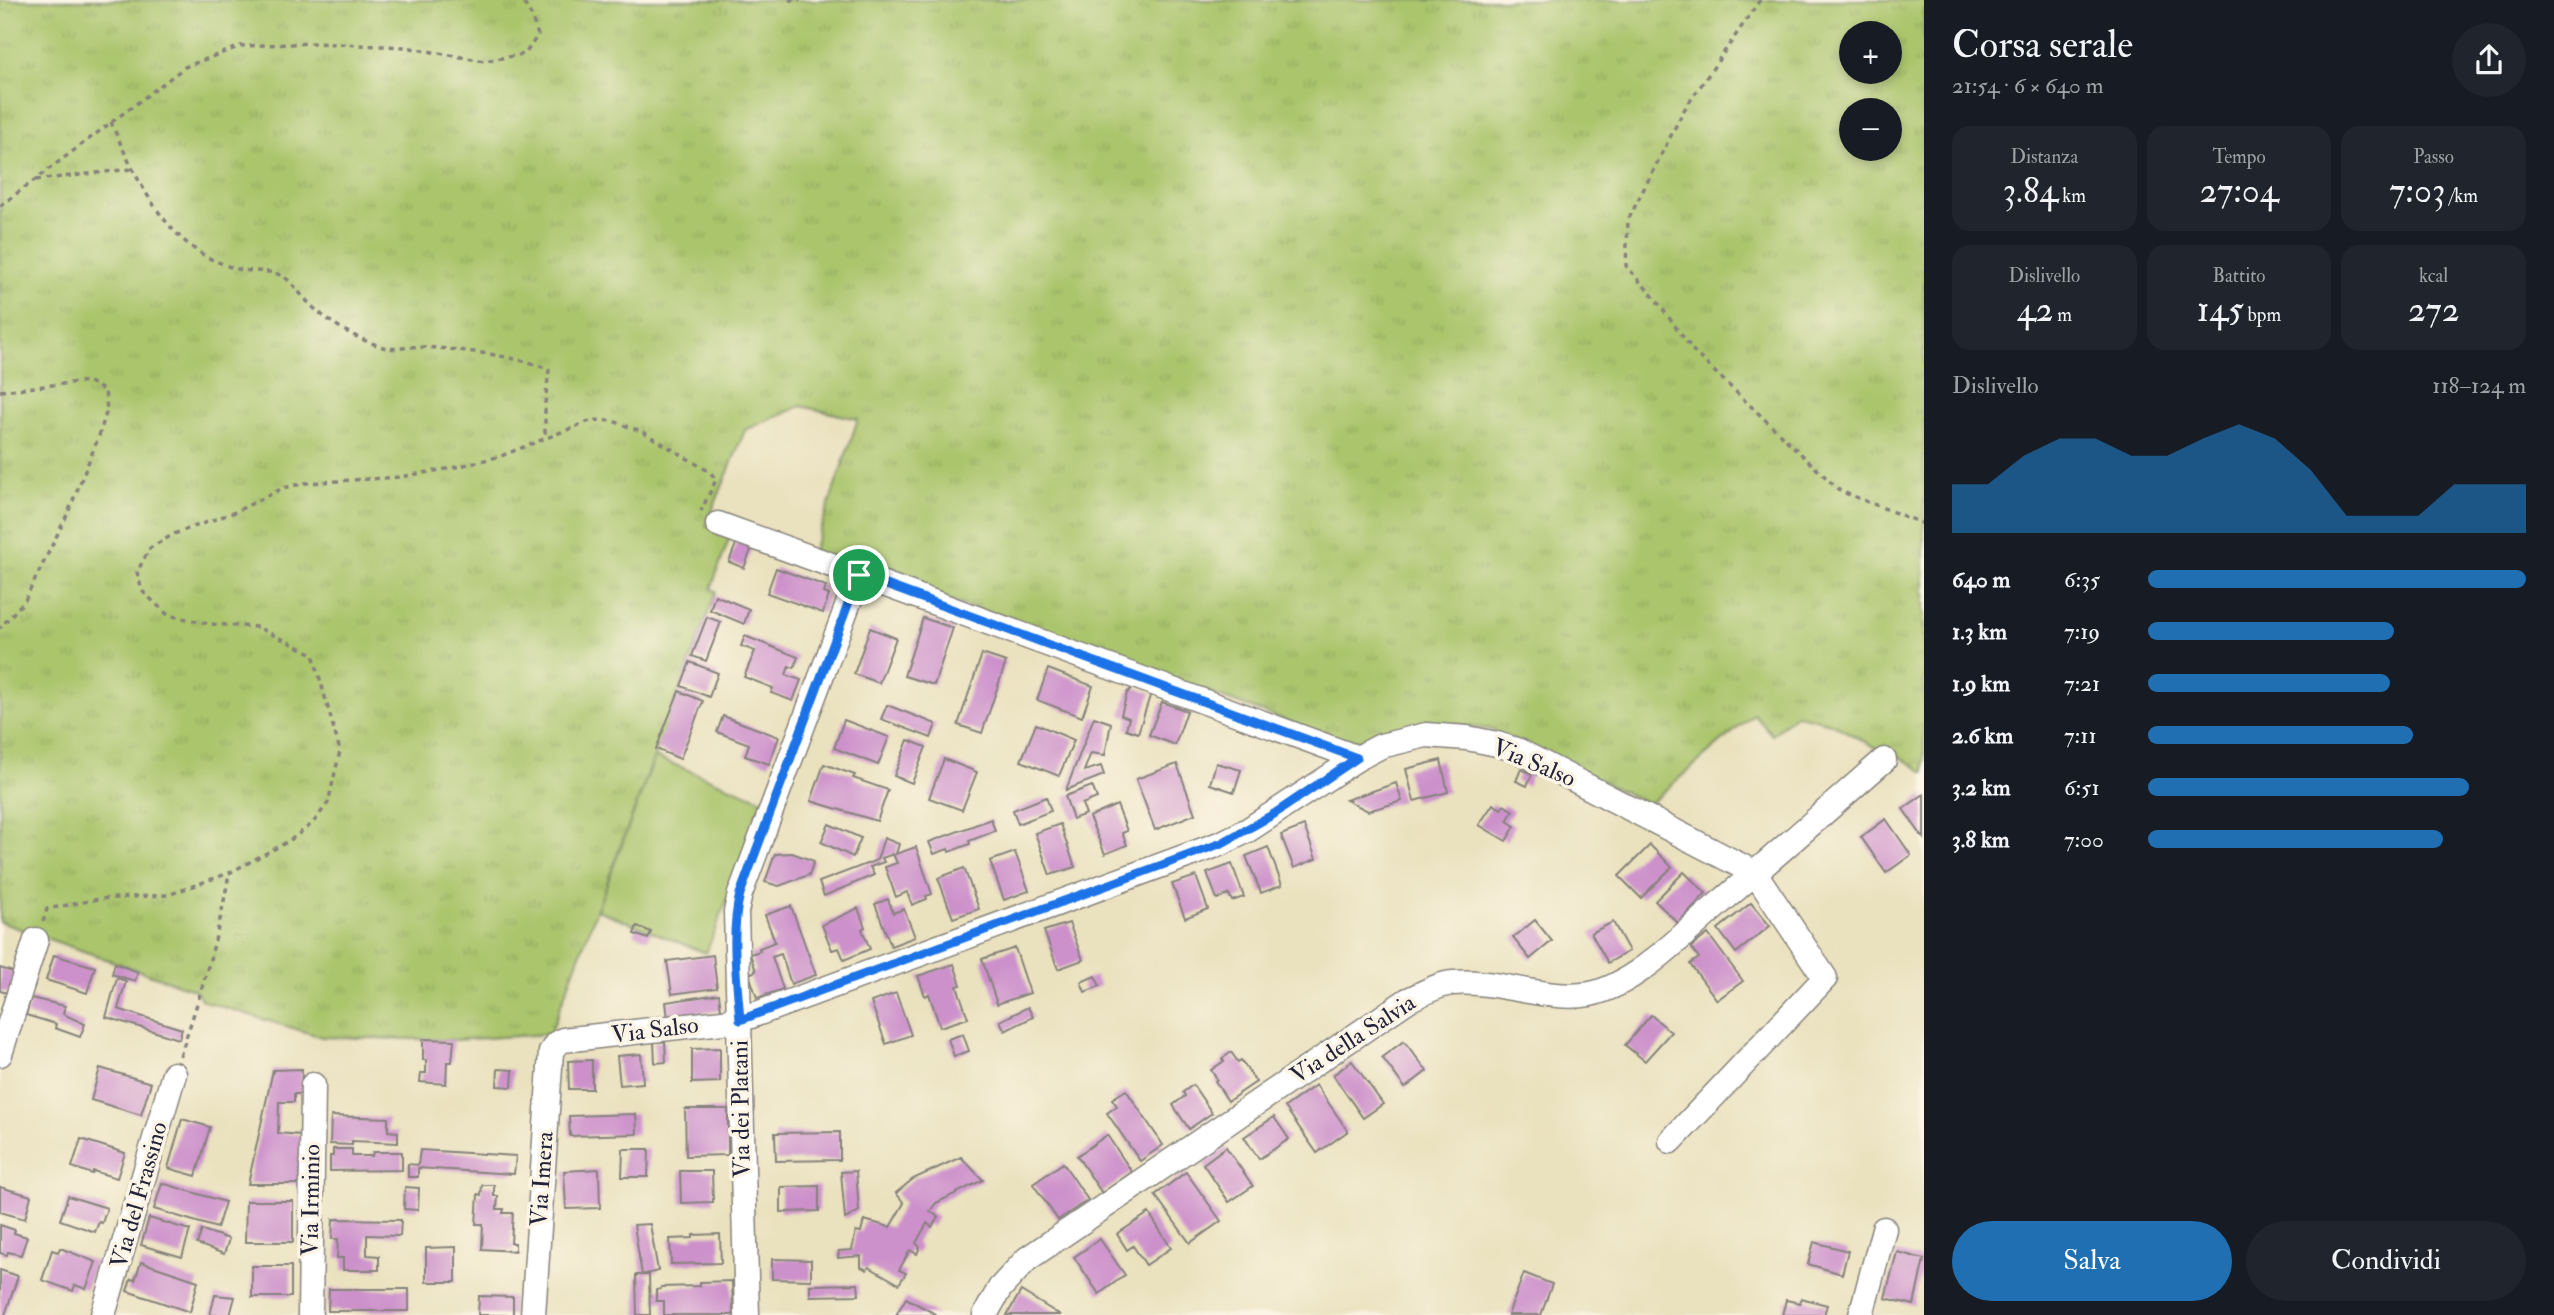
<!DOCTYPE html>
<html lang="it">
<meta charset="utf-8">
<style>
body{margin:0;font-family:"IM FELL Double Pica",serif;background:#20242c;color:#f1f3f6;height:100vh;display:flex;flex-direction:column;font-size:26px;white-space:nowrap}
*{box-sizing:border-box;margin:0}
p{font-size:23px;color:#9ea1a6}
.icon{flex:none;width:38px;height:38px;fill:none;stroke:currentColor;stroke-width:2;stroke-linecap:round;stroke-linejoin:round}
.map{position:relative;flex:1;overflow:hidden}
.sheet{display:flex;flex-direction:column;background:#171b24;width:630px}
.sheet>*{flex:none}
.controls{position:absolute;left:1839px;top:21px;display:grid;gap:14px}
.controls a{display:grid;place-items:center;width:63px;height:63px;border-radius:50%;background:#171b24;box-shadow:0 4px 10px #0003;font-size:35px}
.pin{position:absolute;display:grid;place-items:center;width:60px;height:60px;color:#fff;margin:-30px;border:4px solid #fff;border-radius:50%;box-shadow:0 2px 7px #0007}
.round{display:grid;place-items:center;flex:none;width:74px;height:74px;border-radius:37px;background:#20242c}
.summary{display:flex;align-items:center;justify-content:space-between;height:119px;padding:0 28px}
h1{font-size:38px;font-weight:600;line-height:52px}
.stats{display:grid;grid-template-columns:repeat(3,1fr);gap:10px;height:119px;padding:7px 28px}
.stats div{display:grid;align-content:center;border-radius:18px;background:#20242c;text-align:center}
.stats b{font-size:35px;font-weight:600}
.stats small{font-size:19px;font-weight:400}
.stats p{font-size:19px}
.chart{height:196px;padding:14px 28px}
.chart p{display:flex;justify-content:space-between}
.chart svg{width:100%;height:126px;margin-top:7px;fill:#1f6fb2;opacity:.7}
.primary-button{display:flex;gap:14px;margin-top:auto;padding:14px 28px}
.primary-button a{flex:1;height:80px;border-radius:42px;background:#1f6fb2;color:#fff;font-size:28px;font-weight:600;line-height:80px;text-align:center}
.primary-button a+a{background:#20242c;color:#f1f3f6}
ul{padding:0 28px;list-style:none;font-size:23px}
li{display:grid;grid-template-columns:112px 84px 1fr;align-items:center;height:52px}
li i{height:18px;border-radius:9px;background:#1f6fb2}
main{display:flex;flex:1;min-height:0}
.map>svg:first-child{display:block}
</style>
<main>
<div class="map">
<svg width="1924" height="1315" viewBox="0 0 1924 1315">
<defs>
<pattern id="grass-tufts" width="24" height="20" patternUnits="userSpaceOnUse" patternTransform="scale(1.75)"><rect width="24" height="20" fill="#aac56c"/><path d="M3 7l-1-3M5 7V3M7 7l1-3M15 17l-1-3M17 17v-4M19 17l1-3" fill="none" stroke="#92a95e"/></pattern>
</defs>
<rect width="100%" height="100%" fill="#fcf5e5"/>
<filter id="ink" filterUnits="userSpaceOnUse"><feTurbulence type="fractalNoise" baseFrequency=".0143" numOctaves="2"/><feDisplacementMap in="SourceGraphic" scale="14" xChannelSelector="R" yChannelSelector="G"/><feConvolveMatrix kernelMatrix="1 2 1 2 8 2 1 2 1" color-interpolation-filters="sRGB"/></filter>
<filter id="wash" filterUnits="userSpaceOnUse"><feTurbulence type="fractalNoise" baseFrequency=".00686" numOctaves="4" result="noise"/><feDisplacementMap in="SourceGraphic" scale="28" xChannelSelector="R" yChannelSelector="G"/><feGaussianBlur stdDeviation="1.57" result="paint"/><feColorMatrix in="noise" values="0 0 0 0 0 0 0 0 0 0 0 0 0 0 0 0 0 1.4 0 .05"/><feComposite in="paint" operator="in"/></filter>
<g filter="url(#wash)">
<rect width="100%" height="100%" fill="#eae1be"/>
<path fill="url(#grass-tufts)" stroke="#667454" stroke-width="2" fill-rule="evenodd" d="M0,0H1924V772L1900,757L1880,750L1831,723L1796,714L1772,735L1754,714L1649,804L1490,729L1424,723L1349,743L813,551L858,419L801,406L745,430L706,526L730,536L711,589L716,591L715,595L550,1034L454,1040L322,1037L203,1001L195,990L0,922ZM1852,33H1890V72H1852ZM1852,110H1890V149H1852Z"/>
<path fill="#aac56c" stroke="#667454" stroke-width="2" d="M655,757L766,801L706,953L597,910Z"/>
<g id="blocks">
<g fill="#cc90cb">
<path d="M738,539L753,545L744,568L729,562Z"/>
<path d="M776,568L826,586L824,593L829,595L823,613L767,593Z"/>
<path d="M715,595L749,609L744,624L710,610Z"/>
<path d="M707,617L721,622L706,661L692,656Z"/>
<path d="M923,618L953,628L934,685L904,676Z"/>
<path d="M870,628L896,638L879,683L854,674Z"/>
<path d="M745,636L798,657L794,668L789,666L786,675L801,680L793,701L771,693L773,688L744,677L755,651L741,646Z"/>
<path d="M982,654L1006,662L982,733L958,725Z"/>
<path d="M690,662L718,673L709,697L681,686Z"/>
<path d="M1048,669L1093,686L1082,717L1037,700Z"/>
<path d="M1133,687L1151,693L1138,733L1126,729L1129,718L1121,715L1127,693Z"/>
<path d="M679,691L703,701L680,759L656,749Z"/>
<path d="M1162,702L1187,711L1175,745L1149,735Z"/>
<path d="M887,705L936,724L931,738L881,719Z"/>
<path d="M723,716L779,737L769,764L745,756L749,744L717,732Z"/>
<path d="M1094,717L1111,723L1105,755L1091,753L1084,771L1101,766L1104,775L1066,790Z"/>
<path d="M844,720L889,737L878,765L834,748Z"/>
<path d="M1036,724L1074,740L1059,776L1021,761Z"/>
<path d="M908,740L926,747L912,783L894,776Z"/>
<path d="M944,759L977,772L962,810L929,798Z"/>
<path d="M1441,760L1448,792L1414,801L1406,769Z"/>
<path d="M1216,763L1241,770L1234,792L1210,784Z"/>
<path d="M824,764L855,775L853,778L888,790L877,821L811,801Z"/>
<path d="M1177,764L1195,814L1155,830L1136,779Z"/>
<path d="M1521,769L1532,774L1527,786L1516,781Z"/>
<path d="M1396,783L1402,801L1368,811L1346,800Z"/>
<path d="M1092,786L1097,798L1082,804L1086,814L1073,819L1065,796Z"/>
<path d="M1924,794V839L1903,809Z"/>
<path d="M1046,797L1051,811L1018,824L1013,810Z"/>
<path d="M1493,804L1501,809L1504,805L1513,811L1507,821L1515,826L1506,841L1479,825Z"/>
<path d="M1117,805L1127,831L1122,833L1127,845L1105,854L1089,817Z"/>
<path d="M991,819L995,831L969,841L970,844L949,852L948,849L934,854L929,842Z"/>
<path d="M1886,819L1911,855L1886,873L1861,837Z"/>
<path d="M829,824L861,838L853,857L821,842Z"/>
<path d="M1060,824L1075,867L1050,875L1035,833Z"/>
<path d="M1304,826L1316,859L1294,868L1281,835Z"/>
<path d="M884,838L899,844L896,854L916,847L932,894L926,896L927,899L912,905L907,892L896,897L885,867L897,863L893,854L882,858L884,862L870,867L874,875L824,896L819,882L877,860Z"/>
<path d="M1650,845L1672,867L1641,898L1619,876Z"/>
<path d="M1268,847L1282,885L1261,893L1246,856Z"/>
<path d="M1015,852L1029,891L1004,900L990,861Z"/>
<path d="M792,853L814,861L809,875L779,886L765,882L775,854Z"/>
<path d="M1232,864L1244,897L1232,901L1229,894L1217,899L1207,873Z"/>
<path d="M964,868L979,909L953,918L938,878Z"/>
<path d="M1684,872L1706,893L1678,923L1655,901Z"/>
<path d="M1196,876L1208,909L1185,918L1172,884Z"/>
<path d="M888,899L893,913L904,909L915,937L891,946L875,904Z"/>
<path d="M1751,903L1770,926L1736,953L1718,929Z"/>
<path d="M791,906L816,975L791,984L781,954L772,957L783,989L757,998L749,974L756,971L750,954L760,951L759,948L775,942L765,915Z"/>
<path d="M858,908L865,927L862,929L870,949L844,960L839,948L832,950L822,925Z"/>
<path d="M1535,920L1552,941L1530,959L1513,938Z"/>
<path d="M1613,922L1629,951L1608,963L1591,933Z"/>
<path d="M1069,923L1083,960L1058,969L1044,931Z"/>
<path d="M637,926L651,932L648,939L634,934Z"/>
<path d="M1708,934L1743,981L1717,1000L1690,964L1699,958L1691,947Z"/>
<path d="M1015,948L1030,993L997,1004L982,959Z"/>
<path d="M54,955L95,967L87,993L46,980Z"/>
<path d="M713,955L717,988L672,994L667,961Z"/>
<path d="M115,963L138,972L135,981L112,974Z"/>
<path d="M954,964L961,985L957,986L968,1018L940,1027L929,994L925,996L918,976Z"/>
<path d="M0,968L16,973L11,994L0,991Z"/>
<path d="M1095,976L1100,986L1085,992L1081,982Z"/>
<path d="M117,978L126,981L118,1009L182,1029L179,1039L106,1017Z"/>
<path d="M896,993L911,1035L886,1044L871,1002Z"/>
<path d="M719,994L721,1010L668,1019L666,1002Z"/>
<path d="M31,998L65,1006L63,1014L85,1024L80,1037L55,1028L56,1024L26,1015Z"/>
<path d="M1028,1007L1033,1017L1005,1031L1000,1021Z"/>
<path d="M1651,1015L1671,1032L1645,1061L1625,1045Z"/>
<path d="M963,1034L969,1051L954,1056L948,1039Z"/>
<path d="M423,1039L454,1040L452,1062H447L446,1084L420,1082L421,1073H426V1060H423Z"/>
<path d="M665,1041L666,1062L655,1063L654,1042Z"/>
<path d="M1404,1041L1427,1071L1405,1088L1382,1057Z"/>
<path d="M720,1048V1082L692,1083V1049Z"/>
<path d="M1231,1052L1238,1062L1241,1060L1256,1082L1228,1101L1215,1081L1217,1079L1211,1070L1224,1061L1222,1059Z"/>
<path d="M641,1054L643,1083L620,1085L617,1056Z"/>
<path d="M592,1060V1089H569L568,1061Z"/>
<path d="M1352,1061L1383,1104L1363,1118L1333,1075Z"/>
<path d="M100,1068L151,1083L141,1115L91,1100Z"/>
<path d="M302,1069L301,1094H294V1102H279L278,1133L301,1135L300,1184H248L273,1070Z"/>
<path d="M498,1069L513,1070L512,1087L497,1086Z"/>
<path d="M1193,1085L1212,1113L1189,1129L1173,1105L1185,1096L1183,1092Z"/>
<path d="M1316,1085L1348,1131L1317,1153L1285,1107Z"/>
<path d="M1126,1090L1163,1145L1140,1161L1107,1113L1117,1106L1112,1099Z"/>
<path d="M685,1109H728V1155L686,1156Z"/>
<path d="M636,1114L637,1134L570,1136L569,1116Z"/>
<path d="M331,1116L388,1118V1131L398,1132V1143L352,1141V1145L330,1144Z"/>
<path d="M1274,1117L1289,1139L1259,1159L1244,1137Z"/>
<path d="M182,1119L210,1127L196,1176L168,1168Z"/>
<path d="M840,1132V1160L776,1161L775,1133Z"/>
<path d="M1107,1135L1132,1172L1102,1193L1077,1156Z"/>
<path d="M81,1139L125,1153L117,1178L93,1171L92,1174L72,1167Z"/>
<path d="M1226,1147L1253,1186L1229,1202L1203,1164Z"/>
<path d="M333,1149H352V1156H372L373,1152H402V1170L330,1171V1156H333Z"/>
<path d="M623,1149H649L648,1177H622Z"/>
<path d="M420,1150L516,1156L514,1174L418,1168V1177H408V1164L418,1165Z"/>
<path d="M961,1157L983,1180L936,1203L930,1211L938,1217L932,1227L927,1223L916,1243L920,1247L917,1254L910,1250L899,1270L906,1273L899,1284L869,1267L867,1270L861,1267V1256L838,1258L839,1251L852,1250L856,1231L861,1232L864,1220L890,1227L904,1203L896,1193L913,1179Z"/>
<path d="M1063,1163L1088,1200L1058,1220L1033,1184Z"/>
<path d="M599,1169L600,1208L566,1209L564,1171Z"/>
<path d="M680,1171H712L713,1202L681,1203Z"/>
<path d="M856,1171L859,1211L845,1219L841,1172Z"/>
<path d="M1186,1172L1221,1221L1190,1243L1155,1195Z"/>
<path d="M162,1183L225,1202L217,1228L154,1209Z"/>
<path d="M482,1185H494V1196H498L497,1209H504L503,1213H513L511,1243H515V1251L482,1249L483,1224H476L478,1194L481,1195Z"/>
<path d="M819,1186V1211L781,1212V1187Z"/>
<path d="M0,1187L31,1196L25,1219L0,1212Z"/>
<path d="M405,1187L419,1188L418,1210L404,1209Z"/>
<path d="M68,1196L107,1208L102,1223L99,1222L95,1232L60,1220Z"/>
<path d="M246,1201H293V1242H245Z"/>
<path d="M1149,1213L1171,1248L1146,1265L1133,1246L1127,1250L1117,1234Z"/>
<path d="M149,1218L190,1230L182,1257L141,1245Z"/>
<path d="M333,1219L401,1220L400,1236L367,1235V1255L379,1256V1270H343V1258H337L338,1239H332Z"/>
<path d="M650,1224L658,1271L642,1275L634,1225Z"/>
<path d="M0,1225L15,1230L14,1233L27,1237L21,1255L8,1252L7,1255L0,1253Z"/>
<path d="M202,1230L229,1239L224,1254L197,1244Z"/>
<path d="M720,1234L721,1263L671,1264L670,1239L693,1238V1235Z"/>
<path d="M1100,1239L1125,1275L1099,1294L1074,1257Z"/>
<path d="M1814,1242L1848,1251L1842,1274L1808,1264Z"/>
<path d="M456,1247V1282H426V1248Z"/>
<path d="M60,1248L96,1262L86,1289L75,1285L73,1291L42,1280L52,1250L58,1252Z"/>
<path d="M1897,1252L1924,1259L1914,1305L1885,1298Z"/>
<path d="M772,1259L811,1260V1280L772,1279Z"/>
<path d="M141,1262L198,1281L190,1312L127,1291L131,1279L135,1280Z"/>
<rect x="252" y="1266" width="39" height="31"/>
<path d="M0,1270L18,1276L5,1315H0Z"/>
<path d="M1524,1273L1552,1284L1541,1315H1508Z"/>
<path d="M636,1275H649L650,1315H637Z"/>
<path d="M732,1281L733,1315H664V1301H656V1290L661,1289V1287L700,1286V1282Z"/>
<path d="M858,1284L859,1295L810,1296V1285Z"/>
<path d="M329,1289H409V1311H328Z"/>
<path d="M1021,1291L1055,1312L1061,1315H1007Z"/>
<path d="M215,1295L235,1297L230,1315H210Z"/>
<path d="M479,1296L513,1297V1315H478Z"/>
<path d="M906,1298L937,1315H896Z"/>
<path d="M1801,1298L1827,1305L1824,1315H1782L1786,1300L1800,1303Z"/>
</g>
</g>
</g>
<g filter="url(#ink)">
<use href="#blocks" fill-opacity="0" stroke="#86827c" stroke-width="2"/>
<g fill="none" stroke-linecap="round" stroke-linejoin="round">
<g stroke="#86827c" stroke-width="27">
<g id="minor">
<path d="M718,524L859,575"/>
<path d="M0,1054L36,940"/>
<path d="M103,1315L174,1074"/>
<path d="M310,1315L313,1085"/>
<path d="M533,1315L551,1052L556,1044L563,1040L740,1020L1222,843L1248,830L1358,758L1381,746L1426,735L1467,738L1497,744L1519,751L1755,873L1825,978L1671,1141"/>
<path d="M747,1315L736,912L740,894L859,575L1358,758"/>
<path d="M985,1315L1000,1288L1027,1259L1408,1000C1422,994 1438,984 1453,983C1498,979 1548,1002 1590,994C1635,985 1681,936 1715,907C1772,859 1828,809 1884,760"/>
<path d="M1861,1315L1884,1229"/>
</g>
</g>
<g stroke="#86827c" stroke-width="3.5" stroke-dasharray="5 5" stroke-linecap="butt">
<path d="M789,0H800"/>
<path d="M1760,0L1684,110L1628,220L1626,266L1653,296L1695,353L1840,491L1924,524"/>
<path d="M111,122C132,171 164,241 218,262C225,265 235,269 243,270C255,272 269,270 280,275C292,280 297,291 306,300C324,321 361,342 387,348C398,350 409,346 419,347C449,348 524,356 549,370L545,403V437"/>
<path d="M36,180L131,169"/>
<path d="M0,206L185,67L241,46L314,43L405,47L484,61L525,54L538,35L531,15L522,0"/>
<path d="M0,391L88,381L105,391L107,410L99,436L68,513L25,600L0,628"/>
<path d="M43,922L47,909L99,899L168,895L229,873L289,841L313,823L328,803L340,751L313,654L257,627L210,624L168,615L142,591L137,572L150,548L174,534L235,512L283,488L306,483L400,477L452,468L501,456L592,420L613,421L643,432L710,472L716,480L701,511"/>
<path d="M180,1056C200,996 219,936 229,873"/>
</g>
<use href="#minor" stroke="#fff" stroke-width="24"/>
</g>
</g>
<g fill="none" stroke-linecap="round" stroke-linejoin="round" filter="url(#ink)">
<g stroke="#fff" stroke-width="14">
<path id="route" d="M859,575L1357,758L1274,814L1222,843L740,1020C737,979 730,934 740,894Z"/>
</g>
<use href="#route" stroke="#1a73e8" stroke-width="9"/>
</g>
<g text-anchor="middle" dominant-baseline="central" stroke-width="7" stroke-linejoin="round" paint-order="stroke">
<g font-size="24" fill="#22223b" stroke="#fcf5e5">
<text transform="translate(1534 763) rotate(23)">Via Salso</text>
<text transform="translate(655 1030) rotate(-7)">Via Salso</text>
<text transform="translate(1353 1039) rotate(-33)">Via della Salvia</text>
<text transform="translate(741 1109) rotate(-91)">Via dei Platani</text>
<text transform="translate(542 1179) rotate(-86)">Via Imera</text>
<text transform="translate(139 1195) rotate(-74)">Via del Frassino</text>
<text transform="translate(311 1200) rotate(-89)">Via Irminio</text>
</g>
</g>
</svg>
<div class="controls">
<a>+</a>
<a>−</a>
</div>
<div class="pin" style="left:859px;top:575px;background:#1e9e55"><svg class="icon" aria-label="arrive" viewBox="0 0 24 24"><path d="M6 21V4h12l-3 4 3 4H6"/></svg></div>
</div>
<section class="sheet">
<div class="summary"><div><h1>Corsa serale</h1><p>21:54 · 6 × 640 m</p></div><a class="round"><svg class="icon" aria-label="share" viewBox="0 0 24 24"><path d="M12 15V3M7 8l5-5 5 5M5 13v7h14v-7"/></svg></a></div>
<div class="stats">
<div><p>Distanza</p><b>3.84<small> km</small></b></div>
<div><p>Tempo</p><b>27:04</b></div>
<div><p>Passo</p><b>7:03<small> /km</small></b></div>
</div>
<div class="stats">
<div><p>Dislivello</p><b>42<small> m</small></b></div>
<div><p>Battito</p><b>145<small> bpm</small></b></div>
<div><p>kcal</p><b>272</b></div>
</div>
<div class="chart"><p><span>Dislivello</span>118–124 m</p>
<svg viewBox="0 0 160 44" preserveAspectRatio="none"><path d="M0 44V27L10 27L20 17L30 11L40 11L50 17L60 17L70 11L80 6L90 11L100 22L110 38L120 38L130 38L140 27L150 27L160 27V44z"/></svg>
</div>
<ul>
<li><b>640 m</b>6:35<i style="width:100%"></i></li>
<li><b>1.3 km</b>7:19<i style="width:65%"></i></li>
<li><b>1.9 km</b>7:21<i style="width:64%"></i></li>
<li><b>2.6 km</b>7:11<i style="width:70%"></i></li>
<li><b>3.2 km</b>6:51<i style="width:85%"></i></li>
<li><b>3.8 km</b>7:00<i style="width:78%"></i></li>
</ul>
<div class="primary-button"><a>Salva</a><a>Condividi</a></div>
</section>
</main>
